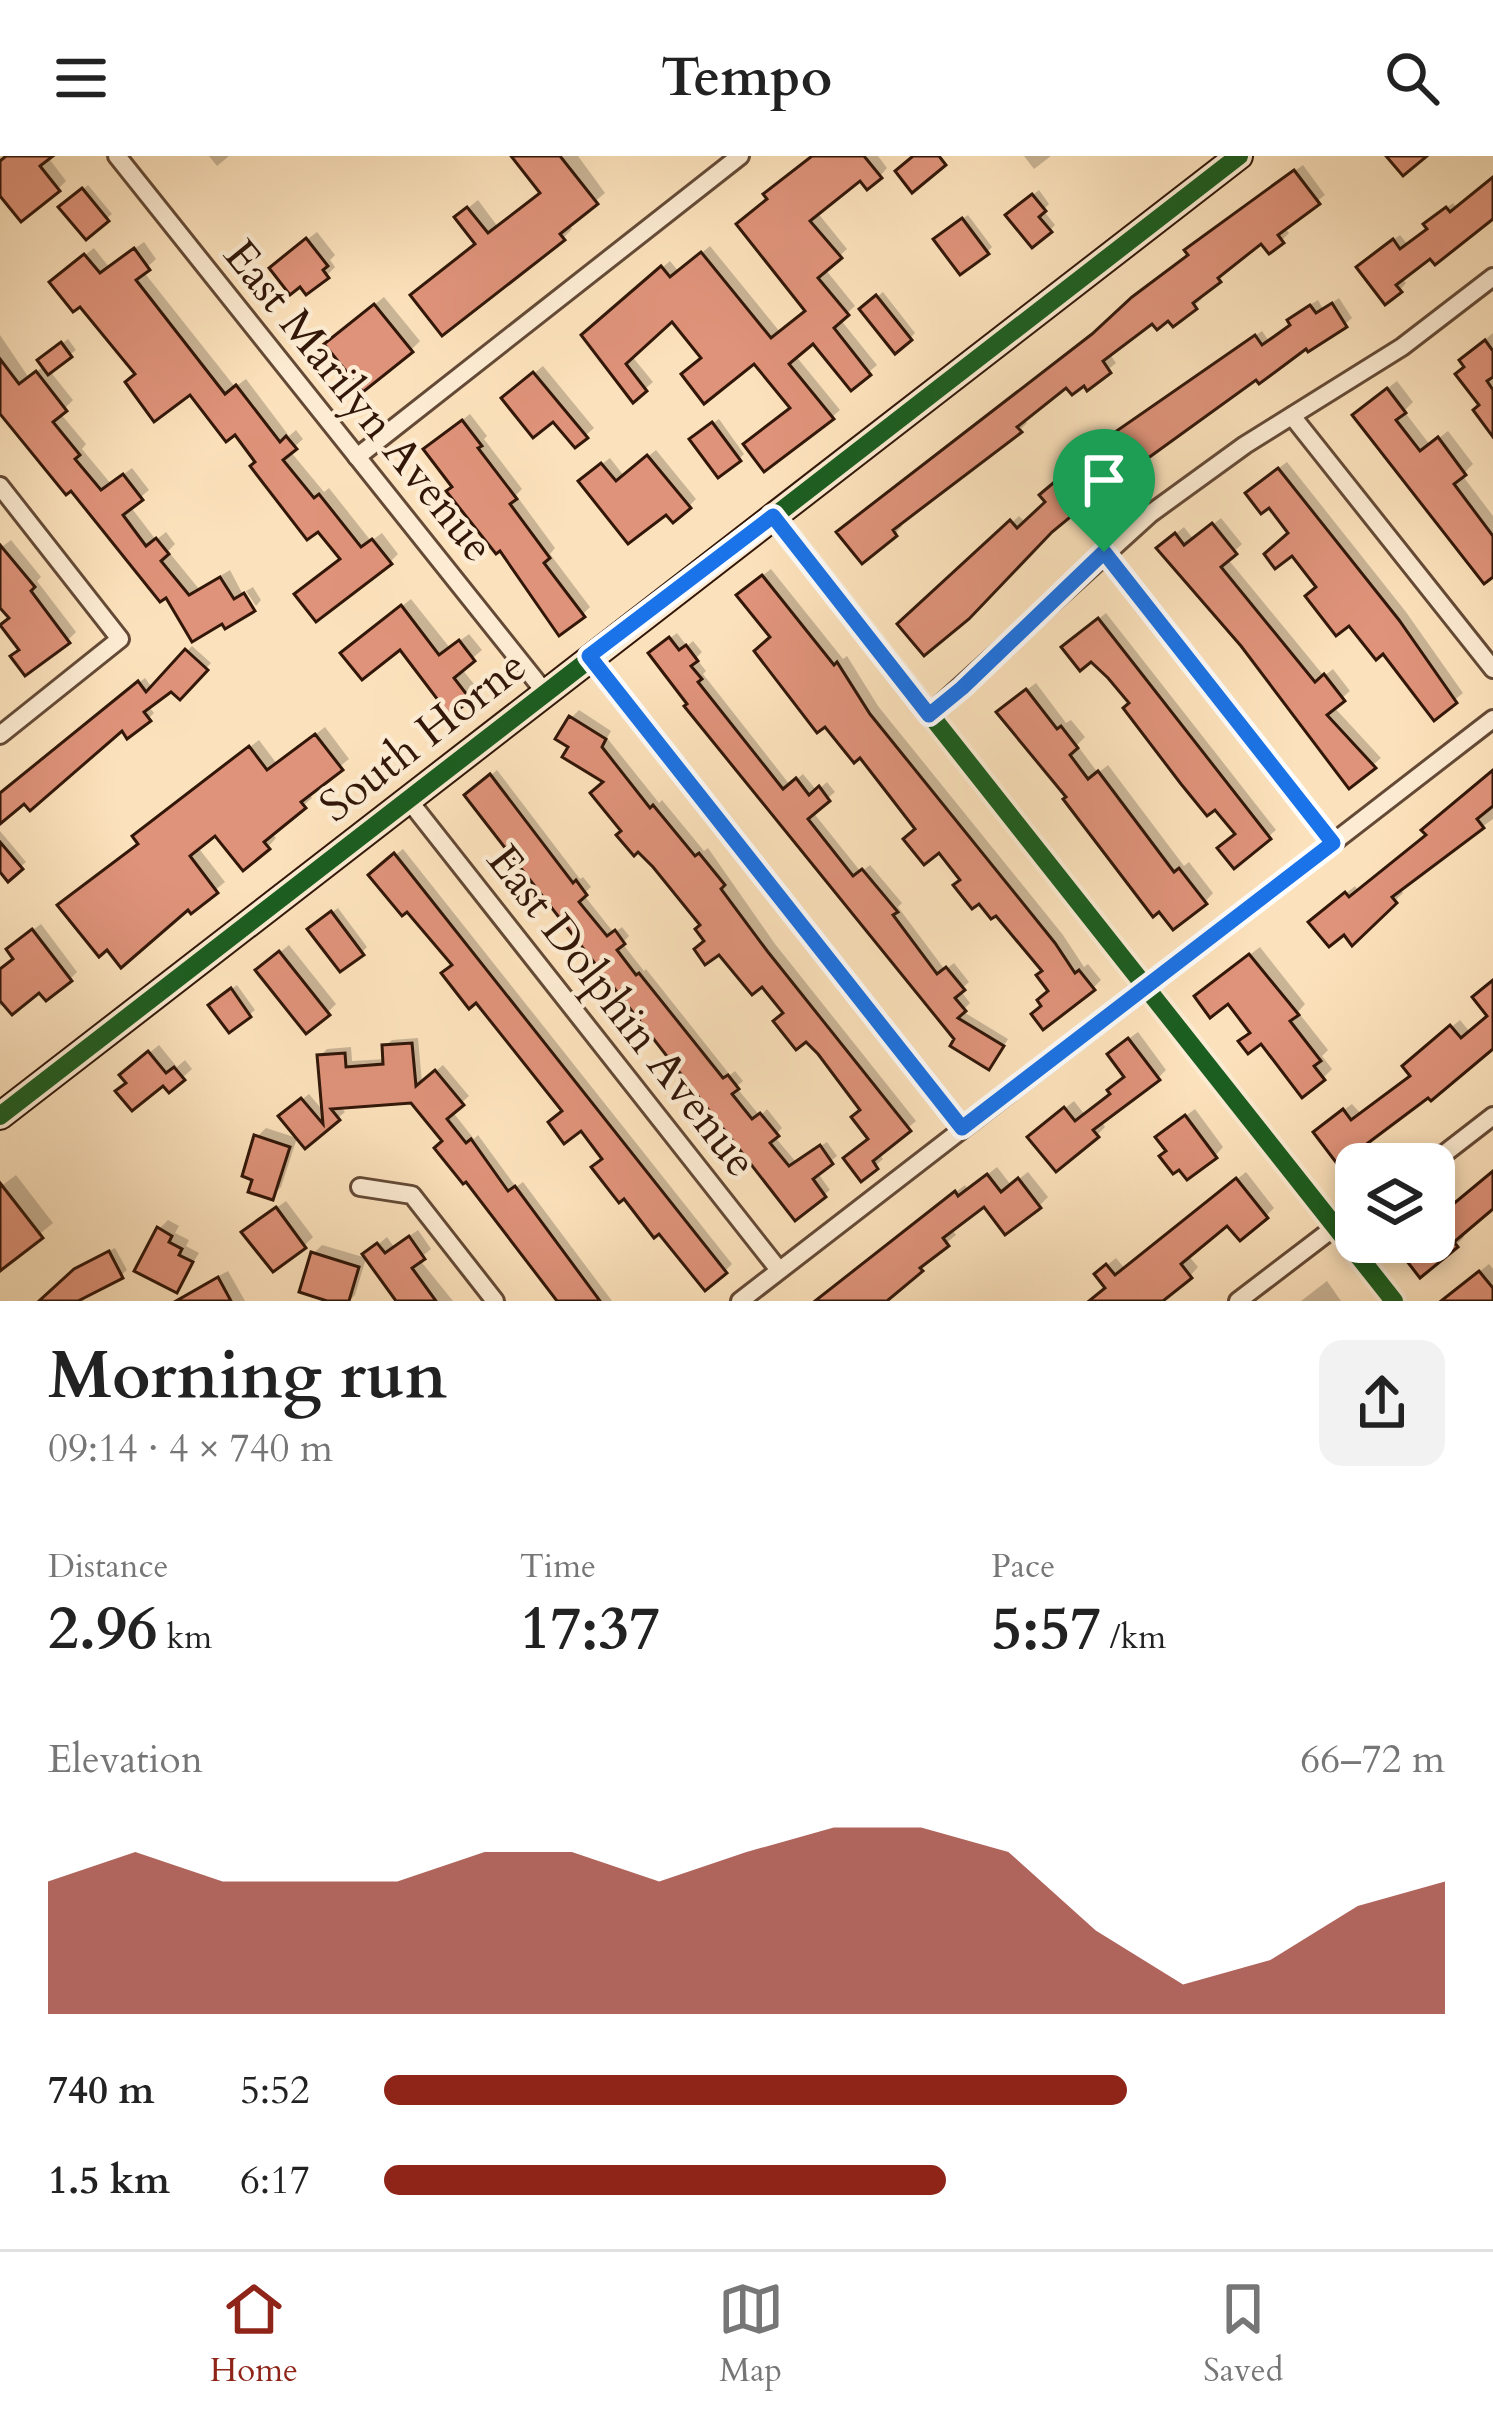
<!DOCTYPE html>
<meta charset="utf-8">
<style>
body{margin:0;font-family:Cardo,serif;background:#f2f2f2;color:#222;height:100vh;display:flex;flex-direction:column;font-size:45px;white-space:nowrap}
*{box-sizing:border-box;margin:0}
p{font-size:39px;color:#767676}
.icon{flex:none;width:66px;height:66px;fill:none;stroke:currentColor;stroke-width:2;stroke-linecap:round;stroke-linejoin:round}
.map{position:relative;height:1145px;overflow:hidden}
.sheet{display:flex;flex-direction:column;background:#fff;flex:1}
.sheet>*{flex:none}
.tools{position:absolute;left:1335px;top:987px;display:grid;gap:24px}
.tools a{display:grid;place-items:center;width:120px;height:120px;border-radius:24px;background:#fff;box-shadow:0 6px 18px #0003;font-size:60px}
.pin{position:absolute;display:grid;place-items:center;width:102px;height:102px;color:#fff;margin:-123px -51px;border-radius:50% 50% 50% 0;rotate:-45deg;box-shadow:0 0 12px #0007}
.pin .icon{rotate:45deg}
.round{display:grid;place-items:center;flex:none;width:126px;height:126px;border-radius:24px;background:#f2f2f2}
.summary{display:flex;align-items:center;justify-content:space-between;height:204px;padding:0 48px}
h1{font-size:66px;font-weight:800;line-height:90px}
.figures{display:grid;grid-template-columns:repeat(3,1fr);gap:18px;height:204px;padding:12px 48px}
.figures div{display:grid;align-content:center}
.figures b{font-size:60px;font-weight:800}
.figures small{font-size:33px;font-weight:400}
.figures p{font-size:33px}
.chart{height:336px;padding:24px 48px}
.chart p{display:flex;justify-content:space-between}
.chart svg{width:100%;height:216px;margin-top:12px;fill:#8f2418;opacity:.7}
ul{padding:0 48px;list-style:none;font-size:39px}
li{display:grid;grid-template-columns:192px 144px 1fr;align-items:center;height:90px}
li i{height:30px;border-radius:15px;background:#8f2418}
header{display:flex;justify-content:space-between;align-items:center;height:156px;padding:0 48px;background:#fff;font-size:54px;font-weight:800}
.tabs{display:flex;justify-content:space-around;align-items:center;height:168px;border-top:3px solid #e0e0e0;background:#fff;font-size:33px;color:#767676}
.tabs a{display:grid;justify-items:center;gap:6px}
.tabs .on{color:#8f2418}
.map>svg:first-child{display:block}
</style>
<header><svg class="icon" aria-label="menu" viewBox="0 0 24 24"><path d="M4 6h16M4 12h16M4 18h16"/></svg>Tempo<svg class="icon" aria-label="search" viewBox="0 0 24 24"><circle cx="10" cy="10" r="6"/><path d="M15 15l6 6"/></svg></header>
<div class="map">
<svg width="1493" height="1145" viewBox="0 0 1493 1145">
<rect width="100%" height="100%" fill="#fce2bc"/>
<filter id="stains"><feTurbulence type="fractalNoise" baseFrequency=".00167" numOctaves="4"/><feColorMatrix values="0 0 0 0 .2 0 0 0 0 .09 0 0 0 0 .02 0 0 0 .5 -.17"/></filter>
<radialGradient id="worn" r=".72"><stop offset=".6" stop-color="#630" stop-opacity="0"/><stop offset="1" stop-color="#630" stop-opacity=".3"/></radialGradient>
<g fill="#0003">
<path d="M8,0H47L66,25L58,33L0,37V6Z"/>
<path d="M209,0H229L217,10Z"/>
<path d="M515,0H578L605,37L568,68L572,73L563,82L478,87L467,53L478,44L498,71L543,36Z"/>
<path d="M823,0H878L887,12L880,20L860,21L817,56L847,93L825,113L855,150L840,163L877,209L851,231L814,184L795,199L840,254L832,261L793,251L754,204L704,202L672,162L631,199L653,226L645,233L592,172L670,105L679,116L710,90L780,176L808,154L740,68Z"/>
<path d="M1024,0H1051L1034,13Z"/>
<path d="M1303,9L1325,39L1284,71L1289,77L1282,84H1261L1198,138L1202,143L1173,167L1169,161L1153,163L1109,197L1116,207L1088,230L1066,227L1023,263L1027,267L1020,274L899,366L902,370L895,378L840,376L1103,171L1191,98L1195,87Z"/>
<path d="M1493,23V61L1401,121L1406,127L1400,134L1366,105L1400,79L1408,89L1430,72L1433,62L1453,47L1457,52Z"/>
<path d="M88,29L112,58L86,80L63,51Z"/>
<path d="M1039,34L1049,48L1043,54L1055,69L1050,74L1014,54Z"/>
<path d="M968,59L992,91L987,96L942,78Z"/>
<path d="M317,76L335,99L330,104L335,111L327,119L282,103Z"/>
<path d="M144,86L156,103L143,115L235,231L246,223L289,280L296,274L303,283L290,295L324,336L329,332L371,385L382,377L398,398L390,406L343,402L235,275L191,235L137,217L61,118L94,92L109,111Z"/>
<path d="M883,136L915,177L910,182L868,148Z"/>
<path d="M384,141L420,185L411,194L337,179Z"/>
<path d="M1339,142L1352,162L1345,168L1257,219L901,468L1019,360L1026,367L1049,346L1043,339L1066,319L1072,326L1102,300L1103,286L1262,175L1269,185L1293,168L1297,157L1318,144L1323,153Z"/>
<path d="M1493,177V276L1467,210L1474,193Z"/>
<path d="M0,179L29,222L45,209L47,199L68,183L76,194L49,214L73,244L60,257L86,288L82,293L111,328L132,312L149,334L130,350L156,384L166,376L175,388L168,395L199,433L230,414L251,454L166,437L0,249Z"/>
<path d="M543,210L594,272L576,288L553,262L513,235Z"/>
<path d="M1397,225L1413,246L1404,255L1430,289L1448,275L1473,308L1462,319L1493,360V417L1365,250Z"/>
<path d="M470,258L487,280L484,283L522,333L516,339L555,392L550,398L590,451L583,458L455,330L434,286Z"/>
<path d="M719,263L744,298L739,303L698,278Z"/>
<path d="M656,294L696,343L689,350L666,355L589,318L610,302L624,320Z"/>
<path d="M1287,306L1406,456L1463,537L1434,561L1384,493L1319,431L1291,377L1256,329Z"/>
<path d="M1221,362L1242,388L1227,402L1324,520L1333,513L1350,535L1333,550L1381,602L1349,629L1168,384L1184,371L1194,384Z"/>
<path d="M11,384L41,421L37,425L76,476L68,484L22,493L12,461L0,447V386L3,390Z"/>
<path d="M771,413L843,503L847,500L878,550L1063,779L1084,811L1088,808L1101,824L1093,832L1044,849L1051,834L1045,814L918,673L773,481L748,431Z"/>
<path d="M253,431L261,444L256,450L246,435Z"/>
<path d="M411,443L450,492L469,478L482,494L461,512L478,533L469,542L400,490L353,489Z"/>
<path d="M1106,457L1276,674L1235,709L1238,677L1132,547L1072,484Z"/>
<path d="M677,477L687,490L693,485L702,496L696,502L706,515L703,518L790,629L803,618L817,635L827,626L835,636L812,655L861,716L870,709L902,747L898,751L945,814L954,807L969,826L960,834L970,847L962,855L1008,883L995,904L958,882L690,548L658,491Z"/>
<path d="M192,490L211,507L180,540L171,532L148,550L154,557L149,562L128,579L122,571L0,664V636L145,522L153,533Z"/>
<path d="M1036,527L1066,567L1071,564L1085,581L1077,589L1098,617L1108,609L1184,710L1189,706L1213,737L1205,746L1070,641L1008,548Z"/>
<path d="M579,554L611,575L607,582L659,647L662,644L704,695L708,692L775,788L916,965L878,997L883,1003L861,1022L871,982L863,953L762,827L707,784L704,768L625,675L607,625L572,590L571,562Z"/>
<path d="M325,571L349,603L308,636L312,642L272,678L276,682L268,691L215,675L197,690L225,726L192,753L141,687L145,672L259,584L277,608Z"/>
<path d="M497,614L580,723L583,721L591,731L583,738L614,777L622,771L629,780L622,787L644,815L646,813L730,919L735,915L743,925L736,931L760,960L767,953L782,972L774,980L796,1006L827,986L837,1000L817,1016L830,1034L795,1061L474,634Z"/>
<path d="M1493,617V663L1399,731L1403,737L1352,785L1321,758L1355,730L1358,735L1429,679Z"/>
<path d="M0,675L26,706L8,722L0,712Z"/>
<path d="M403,693L732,1108L725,1115L605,1002L379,712Z"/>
<path d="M338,752L367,791L362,796L316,768Z"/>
<path d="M41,768L77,816L70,823L0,850V815L16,802L17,786Z"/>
<path d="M289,789L336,848L328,856L268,806Z"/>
<path d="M1260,791L1305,848L1298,856L1328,894L1322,900L1332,913L1323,922L1253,875L1228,844L1206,832Z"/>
<path d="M1493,826V891L1369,988L1325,968L1352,948L1361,958L1413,919L1414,902L1460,864L1470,876L1491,859Z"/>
<path d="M237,829L255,854L249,859L217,844Z"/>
<path d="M1138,876L1166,914L1158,922L1101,965L1105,971L1097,979L1040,973L1074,945L1085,959L1113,937L1127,920L1119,890Z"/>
<path d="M418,882L422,927L443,909L469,940L452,955L474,983L478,979L516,1031L523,1026L612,1145H561L412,944L340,950L345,956L306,989L289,954L309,938L325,957L320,900L327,893L351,891L352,905L386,903L385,890L392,884Z"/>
<path d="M159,889L177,911L185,904L192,913L170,933L164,925L129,926L132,911Z"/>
<path d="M1195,953L1223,991L1215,1000L1169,994L1168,973Z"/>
<path d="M266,972L297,982L281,1031L272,1040L257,981Z"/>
<path d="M997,1011L1011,1029L1028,1016L1048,1041L1039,1050L985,1047L951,1072L956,1079L928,1102L921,1113L831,1134L965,1029L968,1034Z"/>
<path d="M1246,1016L1274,1052L1266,1060L1228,1066L1188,1099L1198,1111L1190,1120L1108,1132L1106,1110L1116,1102L1125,1113Z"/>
<path d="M1493,1016V1049L1461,1076L1464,1081L1456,1089L1405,1086H1434V1049L1437,1047L1445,1057Z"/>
<path d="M16,1019L53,1067L0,1111V1031Z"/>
<path d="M286,1045L313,1081L304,1090L254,1068Z"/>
<path d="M168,1064L179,1070L175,1077L189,1084L186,1090L199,1097L176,1134L159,1073Z"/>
<path d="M418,1074L431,1093L419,1103L453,1145H403L367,1099L355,1139L349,1145L313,1098L322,1089L363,1101L387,1081L394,1091Z"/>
<path d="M115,1092L127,1114L121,1119L81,1140L84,1145H43L82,1109Z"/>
<path d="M1489,1108L1493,1113V1145L1463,1129Z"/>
<path d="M228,1115L245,1145H194L191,1139L200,1130Z"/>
<path d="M1327,1125L1341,1145H1301Z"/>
</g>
<g fill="#df937a" stroke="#321709" stroke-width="3">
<path d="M6,0H53L40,10L60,35L21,66L0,40V5Z"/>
<path d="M511,0H560L598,48L560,78L565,84L442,180L410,139L475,88L454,61L467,51L488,77L540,37Z"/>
<path d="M812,0H864L882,22L867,34L860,25L810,65L842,102L818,122L849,159L834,172L871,219L851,235L813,188L789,208L834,263L764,316L743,288L790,252L754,208L704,248L681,218L701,202L672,166L626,208L647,235L633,247L581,179L661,110L670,121L701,96L771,182L805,155L736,68L767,43L763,38Z"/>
<path d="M913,0H939L946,9L912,37L895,15Z"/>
<path d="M1386,0H1427L1403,20Z"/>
<path d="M1294,14L1320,48L1278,79L1284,87L1269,98L1261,88L1218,122L1221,126L1193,147L1197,153L1173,171L1168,165L1157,174L1152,168L1103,205L1111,217L1087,235L1084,230L1072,239L1066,232L1017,271L1022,276L893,374L897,380L862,408L836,376L1092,178L1132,141L1188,99L1184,94Z"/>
<path d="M1493,21V63L1435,109L1430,103L1396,129L1402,136L1385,149L1356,111L1393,83L1400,93L1427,73L1423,68L1446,51L1450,56Z"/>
<path d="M82,32L109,65L86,84L58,51Z"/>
<path d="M1032,38L1046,55L1039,61L1052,76L1032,92L1005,59Z"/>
<path d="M962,62L989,98L960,119L933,83Z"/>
<path d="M306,82L328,110L323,114L329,122L306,139L300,131L290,139L269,112Z"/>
<path d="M134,92L150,114L136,124L225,238L236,229L280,286L286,280L297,293L283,304L314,342L319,338L361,391L372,383L392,408L316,466L294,438L340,403L318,376L307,384L250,310L255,306L235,279L226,286L190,239L154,266L125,226L135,218L80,151L73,156L49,126L84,98L100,117Z"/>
<path d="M876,139L912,184L895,198L859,153Z"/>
<path d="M1332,147L1347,171L1308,196L1306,193L1259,228L1256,224L1097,339L1052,376L969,463L924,500L897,468L1010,364L1017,372L1045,346L1039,339L1058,323L1063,330L1099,301L1092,292L1255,179L1262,189L1290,169L1287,164L1310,149L1316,157Z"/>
<path d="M374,148L413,196L363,236L324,188Z"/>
<path d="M1485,184L1493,195V221L1487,225L1493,234V281L1473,254L1479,249L1455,218L1464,211L1459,204Z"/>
<path d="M61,186L72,201L48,219L37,204Z"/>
<path d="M0,203L19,228L36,215L67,255L53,266L80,299L75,303L101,334L123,318L143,344L123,359L146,390L156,382L169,398L161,405L189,439L220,421L234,443L244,437L255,455L225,473L222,468L192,486L166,442L160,446L71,335L66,339L0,258Z"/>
<path d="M533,216L588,282L575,292L553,266L533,282L501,242Z"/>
<path d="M1387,232L1406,257L1396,264L1420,295L1438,281L1466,319L1454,328L1493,380V421L1484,428L1352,259Z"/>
<path d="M462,264L482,290L478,292L517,343L510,348L550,402L544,407L585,461L559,480L500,395L496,398L446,335L452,331L423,293Z"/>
<path d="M712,266L741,305L718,322L689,283Z"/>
<path d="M647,299L691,352L673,367L666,359L628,388L578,325L601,307L616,325Z"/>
<path d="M1278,312L1399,464L1457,547L1434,565L1383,498L1376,504L1349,470L1336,480L1305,440L1316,431L1292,400L1275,413L1264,398L1288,377L1269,352L1261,358L1245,337Z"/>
<path d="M1212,367L1237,398L1221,411L1315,526L1324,518L1345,545L1327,559L1376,612L1349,633L1241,490L1156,392L1175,377L1184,389Z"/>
<path d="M0,389L35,431L31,435L70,487L25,520L10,500L19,494L0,469L9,462L0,452Z"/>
<path d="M762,419L834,509L837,506L870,558L1055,787L1075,817L1079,814L1095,834L1043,874L1031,858L1041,850L1037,844L1048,835L1036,819L1042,815L996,760L991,763L979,748L972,753L953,729L960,724L939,697L924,709L903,683L915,673L881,629L860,602L854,607L825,571L817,577L754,495L770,481L736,439Z"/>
<path d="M401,449L439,499L459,484L475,505L454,522L471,544L450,560L400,494L362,524L340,497Z"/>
<path d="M1098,462L1271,683L1234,713L1217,692L1235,678L1215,654L1207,660L1181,628L1123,552L1129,547L1108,522L1091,506L1080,515L1061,491Z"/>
<path d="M669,481L679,494L686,489L698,505L691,510L702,523L698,526L783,633L796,622L809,639L819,630L830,645L808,663L853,720L862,713L898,756L893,759L937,818L946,811L965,834L955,842L966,855L958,862L1004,890L989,914L950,890L954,883L684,550L687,548L648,497Z"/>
<path d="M185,493L208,514L180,544L171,536L144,556L151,565L127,583L122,575L30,655L24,648L0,668V637L138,525L146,536Z"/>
<path d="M1026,533L1057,573L1061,570L1078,592L1070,599L1088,623L1098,615L1174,716L1179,712L1207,748L1173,774L1159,756L1153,761L1063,643L1066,641L996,556Z"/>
<path d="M569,560L606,583L602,591L650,652L653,649L695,700L699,697L725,729L721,733L768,796L911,975L873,1005L878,1013L861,1026L843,1002L868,983L851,961L860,954L818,898L806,886L796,894L773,865L783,857L762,831L752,839L719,799L705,809L694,793L704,785L695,773L700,769L653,711L638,696L634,700L616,679L621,675L590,637L603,626L562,601L568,591L555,583Z"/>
<path d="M315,578L343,614L301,646L306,652L264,686L270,693L243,715L215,680L190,700L218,737L191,758L188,754L121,812L107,794L99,801L57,749L138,688L132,680L249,590L267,614Z"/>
<path d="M1493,614V650L1477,663L1484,672L1392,741L1397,747L1352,790L1344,779L1329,791L1308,766L1345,736L1349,741L1426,679L1421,674Z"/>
<path d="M490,618L573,727L576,724L587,739L579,746L607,780L615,774L625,788L617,794L636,819L639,817L723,922L728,919L739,933L732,938L752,963L760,957L779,980L770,987L789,1010L820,989L833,1008L813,1023L826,1041L795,1065L464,639Z"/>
<path d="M0,686L23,713L8,726L0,716Z"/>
<path d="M394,697L727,1117L705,1135L659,1078L654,1082L624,1043L619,1047L591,1011L602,1003L581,975L564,988L548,966L562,955L476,847L469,853L441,817L452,809L407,756L402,760L368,719Z"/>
<path d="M331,755L364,799L340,816L307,773Z"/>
<path d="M32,773L72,825L46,845L39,837L12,859L0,845V813L13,803L6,793Z"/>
<path d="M279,795L330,859L306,878L255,814Z"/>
<path d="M1249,798L1299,859L1290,865L1321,905L1314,910L1325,924L1302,942L1261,888L1248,898L1238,885L1250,877L1228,848L1210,862L1194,840Z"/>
<path d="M1493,824V893L1431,945L1428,942L1368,987L1371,990L1341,1013L1313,976L1343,953L1351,964L1410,920L1402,910L1450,869L1461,882L1487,860L1472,841Z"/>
<path d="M231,832L251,861L229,877L208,849Z"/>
<path d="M1128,882L1160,924L1093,974L1099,981L1056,1016L1027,981L1064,951L1075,965L1110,938L1107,934L1124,921L1107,898Z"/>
<path d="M412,887L416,930L435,914L464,949L447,963L466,987L471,983L508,1035L515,1030L600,1145H557L466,1026L463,1028L434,992L442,985L411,947L331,953L340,964L305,993L278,960L301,942L323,968L317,899L345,897L346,911L383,908L382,889Z"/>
<path d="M148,895L166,917L174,911L185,924L169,937L163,930L132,955L115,935L126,927L119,919Z"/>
<path d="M1185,959L1217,1002L1187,1024L1179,1014L1173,1018L1159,1000L1166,995L1155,981Z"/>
<path d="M254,979L290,991L273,1044L248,1036L252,1024L242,1020Z"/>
<path d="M1493,1015V1053L1454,1086L1458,1091L1420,1122L1392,1086H1434V1064Z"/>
<path d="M987,1018L1001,1036L1018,1022L1041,1052L1005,1079L984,1051L943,1082L949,1090L920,1112L923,1115L887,1145H815L955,1035L958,1040Z"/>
<path d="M1236,1022L1268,1062L1240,1085L1227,1070L1181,1108L1192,1122L1163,1145H1089L1105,1132L1094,1118L1106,1108L1115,1119Z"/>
<path d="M0,1027L43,1082L0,1115Z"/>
<path d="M276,1051L306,1092L273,1116L241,1076Z"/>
<path d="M157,1071L172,1080L169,1086L182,1093L179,1099L193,1106L177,1137L134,1115Z"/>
<path d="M409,1080L425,1103L412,1112L436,1145H396L362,1098L377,1087L385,1097Z"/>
<path d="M109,1095L123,1122L78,1145H39L74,1113Z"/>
<path d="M311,1096L359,1111L349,1145H327L299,1136Z"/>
<path d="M1479,1115L1493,1132V1145H1441Z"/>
<path d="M218,1121L231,1145H176Z"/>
</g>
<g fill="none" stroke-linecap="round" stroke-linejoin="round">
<g stroke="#644a36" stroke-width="22">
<g id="street">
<path d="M117,0L544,535"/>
<path d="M1292,260L1493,513"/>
<path d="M357,301L740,0"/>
<path d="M0,330L120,483L0,579"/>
<path d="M773,360L1394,1145"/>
<path d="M1104,396L1333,687"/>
<path d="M589,500L962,972"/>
<path d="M929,559L1150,358L1245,289L1402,191L1493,121"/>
<path d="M407,642L779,1114"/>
<path d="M1431,1008L1493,960"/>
<path d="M360,1031L412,1039L495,1145"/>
<path d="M740,1145L1493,563"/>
<path d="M1238,1145L1335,1071"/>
</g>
</g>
<g stroke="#321709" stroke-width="30">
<path id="secondary" d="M0,960L1239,0"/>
</g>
<use href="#street" stroke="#fdecd3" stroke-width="16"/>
<use href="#secondary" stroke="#fdecd3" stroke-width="24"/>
<g stroke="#fdecd3" stroke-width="26">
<g id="cycleway">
<path d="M773,360L1394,1145"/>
<path d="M0,960L1239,0"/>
</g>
</g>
<use href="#cycleway" stroke="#1b5e20" stroke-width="18"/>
</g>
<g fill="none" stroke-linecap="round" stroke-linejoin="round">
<g stroke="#fff" stroke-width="24">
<path id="route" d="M773,360L929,559L962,532L1104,396L1333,687L962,972L589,500Z"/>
</g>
<use href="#route" stroke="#1a73e8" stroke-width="15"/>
</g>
<g text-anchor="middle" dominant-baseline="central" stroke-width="9" stroke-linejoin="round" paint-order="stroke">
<g font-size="45" fill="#321709" stroke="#fdecd3">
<text transform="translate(359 245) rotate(51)">East Marilyn Avenue</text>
<text transform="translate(423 580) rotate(-38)">South Horne</text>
<text transform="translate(622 855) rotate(52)">East Dolphin Avenue</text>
</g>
</g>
<rect width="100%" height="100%" filter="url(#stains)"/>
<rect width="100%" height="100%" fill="url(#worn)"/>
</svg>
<div class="tools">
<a><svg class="icon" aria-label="layers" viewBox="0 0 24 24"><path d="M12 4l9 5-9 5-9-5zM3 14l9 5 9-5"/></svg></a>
</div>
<div class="pin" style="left:1104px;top:396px;background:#1e9e55"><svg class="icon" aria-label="arrive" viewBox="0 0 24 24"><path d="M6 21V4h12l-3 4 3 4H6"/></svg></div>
</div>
<section class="sheet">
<div class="summary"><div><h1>Morning run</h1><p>09:14 · 4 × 740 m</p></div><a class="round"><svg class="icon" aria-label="share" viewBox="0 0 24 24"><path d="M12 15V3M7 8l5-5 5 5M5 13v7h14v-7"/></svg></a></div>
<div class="figures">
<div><p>Distance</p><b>2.96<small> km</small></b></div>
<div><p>Time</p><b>17:37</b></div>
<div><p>Pace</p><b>5:57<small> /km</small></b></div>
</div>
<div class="chart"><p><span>Elevation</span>66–72 m</p>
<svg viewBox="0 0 160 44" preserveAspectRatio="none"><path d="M0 44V17L10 11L20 17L30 17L40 17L50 11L60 11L70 17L80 11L90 6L100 6L110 11L120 27L130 38L140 33L150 22L160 17V44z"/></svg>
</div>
<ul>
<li><b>740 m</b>5:52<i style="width:70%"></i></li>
<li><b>1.5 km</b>6:17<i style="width:53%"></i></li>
</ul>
</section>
<nav class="tabs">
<a class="on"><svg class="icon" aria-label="home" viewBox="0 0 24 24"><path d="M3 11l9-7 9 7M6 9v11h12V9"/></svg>Home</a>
<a><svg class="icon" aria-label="map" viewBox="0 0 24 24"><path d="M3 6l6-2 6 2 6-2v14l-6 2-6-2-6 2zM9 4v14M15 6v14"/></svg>Map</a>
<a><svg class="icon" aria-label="saved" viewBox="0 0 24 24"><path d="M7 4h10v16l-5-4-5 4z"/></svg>Saved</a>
</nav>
